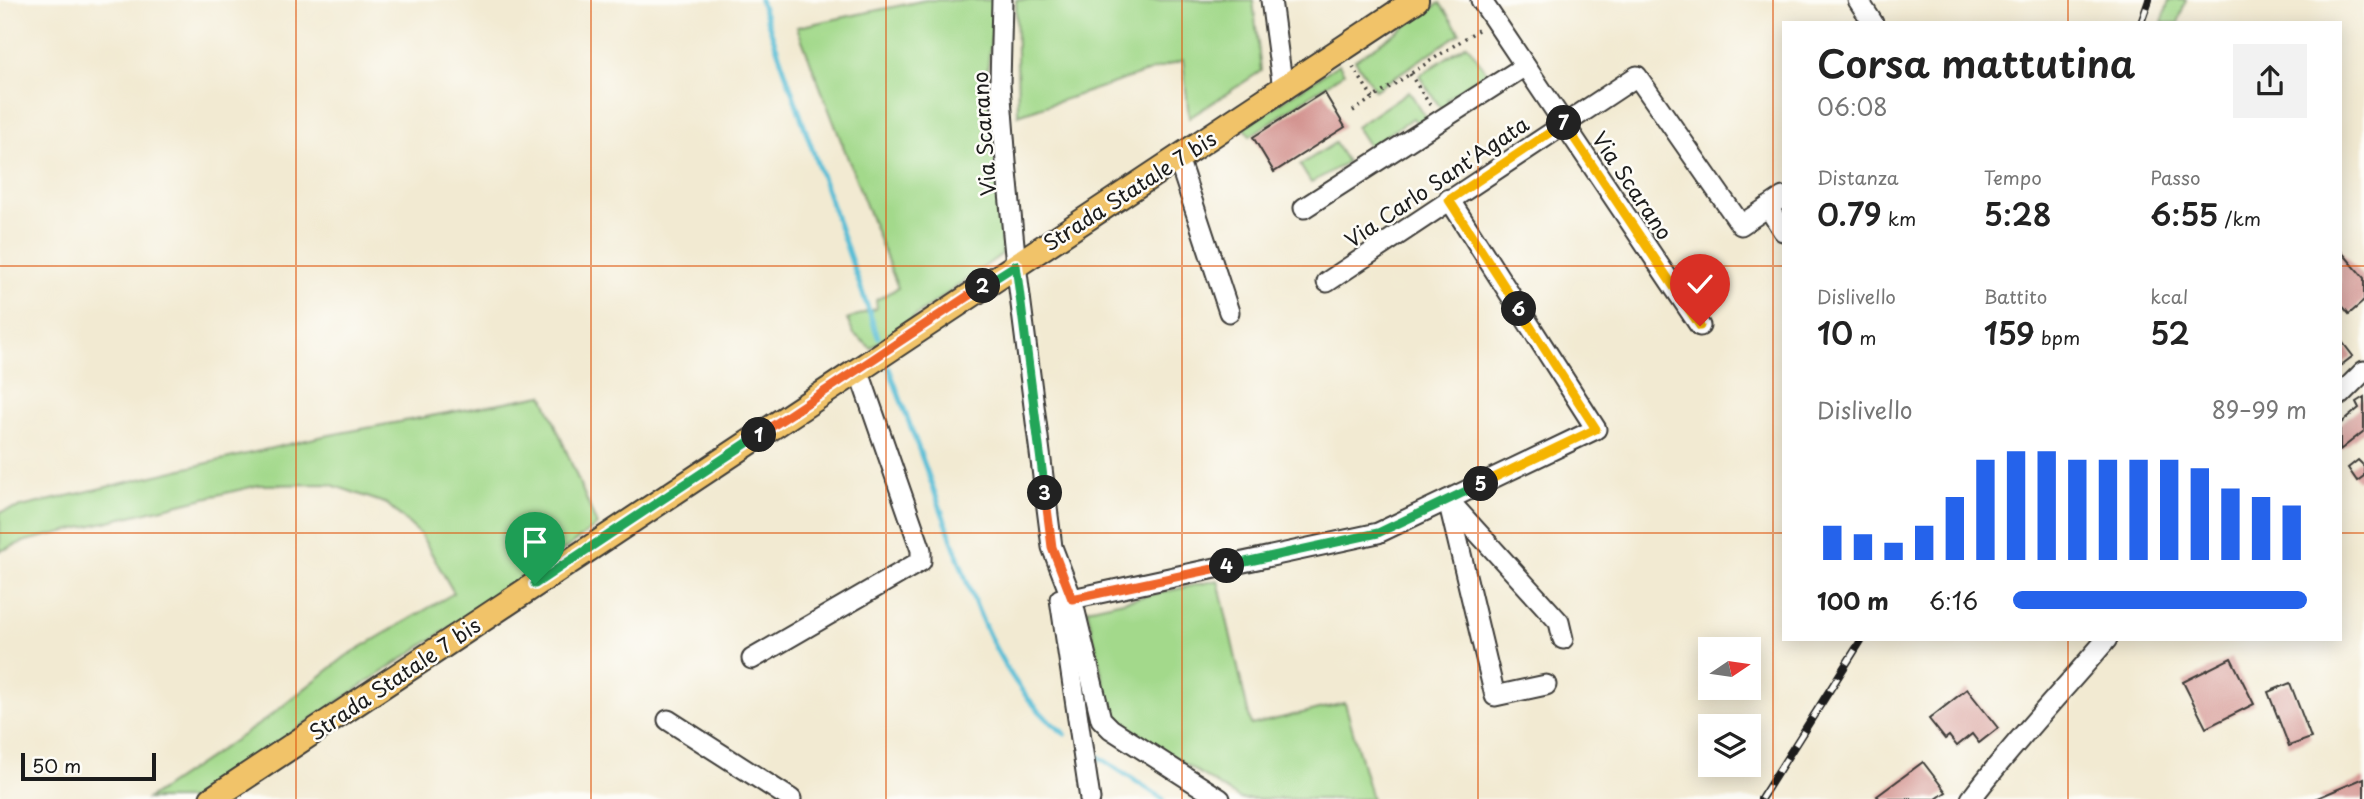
<!DOCTYPE html>
<html lang="it">
<meta charset="utf-8">
<style>
body{margin:0;font-family:"Playpen Sans",sans-serif;background:#f2f2f2;color:#222;height:100vh;display:flex;flex-direction:column;font-size:26px;white-space:nowrap}
*{box-sizing:border-box;margin:0}
p{font-size:23px;color:#767676}
.icon{flex:none;width:38px;height:38px;fill:none;stroke:currentColor;stroke-width:2;stroke-linecap:round;stroke-linejoin:round}
.map{position:relative;flex:1;overflow:hidden}
.sheet{position:absolute;left:1782px;top:21px;width:560px;height:620px;display:flex;flex-direction:column;background:#fff;border-radius:0px;box-shadow:0 4px 18px #0003}
.sheet>*{flex:none}
.needle{width:46px;rotate:77deg}
.fabs{position:absolute;left:1698px;top:637px;display:grid;gap:14px}
.fabs a{display:grid;place-items:center;width:63px;height:63px;border-radius:0px;background:#fff;box-shadow:0 4px 18px #0003;font-size:35px}
.scale{position:absolute;left:21px;bottom:18px;width:135px;box-sizing:border-box;padding-left:7px;border:4px solid #1c1c1c;border-top:0;font-size:19px;line-height:24px;white-space:nowrap;color:#1c1c1c;-webkit-text-stroke:5px #fdfcf7;paint-order:stroke}
.pin{position:absolute;display:grid;place-items:center;width:60px;height:60px;color:#fff;margin:-72px -30px;border-radius:50% 50% 50% 0;rotate:-45deg;box-shadow:0 0 7px #0007}
.pin .icon{rotate:45deg}
.km{position:absolute;width:35px;height:35px;margin:-18px;border-radius:50%;background:#222;color:#fff;font-size:19px;line-height:35px;text-align:center}
.round{display:grid;place-items:center;flex:none;width:74px;height:74px;border-radius:0px;background:#f2f2f2}
.head{display:flex;align-items:center;justify-content:space-between;height:119px;padding:0 35px}
h1{font-size:38px;font-weight:600;line-height:52px}
.metrics{display:grid;grid-template-columns:repeat(3,1fr);gap:10px;height:119px;padding:7px 35px}
.metrics div{display:grid;align-content:center}
.metrics b{font-size:30px;font-weight:600}
.metrics small{font-size:19px;font-weight:400}
.metrics p{font-size:19px}
.chart{height:196px;padding:14px 35px}
.chart p{display:flex;justify-content:space-between}
.chart svg{width:100%;height:126px;margin-top:7px;stroke:#2563eb;stroke-width:6}
ul{padding:0 35px;list-style:none;font-size:23px}
li{display:grid;grid-template-columns:112px 84px 1fr;align-items:center;height:52px}
li i{height:18px;border-radius:9px;background:#2563eb}
.map>svg:first-child{display:block}
</style>
<div class="map">
<svg width="2364" height="799" viewBox="0 0 2364 799">
<rect width="100%" height="100%" fill="#fdfcf7"/>
<filter id="ink" filterUnits="userSpaceOnUse"><feTurbulence type="fractalNoise" baseFrequency=".0143" numOctaves="2"/><feDisplacementMap in="SourceGraphic" scale="14" xChannelSelector="R" yChannelSelector="G"/><feConvolveMatrix kernelMatrix="1 2 1 2 8 2 1 2 1" color-interpolation-filters="sRGB"/></filter>
<filter id="wash" filterUnits="userSpaceOnUse"><feTurbulence type="fractalNoise" baseFrequency=".00686" numOctaves="4" result="noise"/><feDisplacementMap in="SourceGraphic" scale="28" xChannelSelector="R" yChannelSelector="G"/><feGaussianBlur stdDeviation="1.57" result="paint"/><feColorMatrix in="noise" values="0 0 0 0 0 0 0 0 0 0 0 0 0 0 0 0 0 1.4 0 .05"/><feComposite in="paint" operator="in"/></filter>
<g filter="url(#wash)">
<rect width="100%" height="100%" fill="#f2ead2"/>
<g fill="#a3d98b" stroke="#607a54" stroke-width="2">
<path d="M926,0H996L984,97L994,117L1002,254L871,348L854,334L847,319L877,308L876,300L898,288L797,27Z"/>
<path d="M1016,0H1253L1261,71L1189,118L1183,60L1018,115Z"/>
<path d="M2169,0H2186L2178,23H2162Z"/>
<path d="M1440,3L1460,33L1375,90L1355,60Z"/>
<path d="M1467,44L1491,79L1482,85L1477,79L1447,99L1450,105L1442,110L1419,76Z"/>
<path d="M1339,64L1344,73L1250,136L1244,127Z"/>
<path d="M1409,91L1426,118L1418,124L1413,118L1377,141L1381,148L1373,153L1356,127Z"/>
<path d="M1335,143L1347,162L1311,183L1300,165Z"/>
<path d="M543,395L597,525L541,567L191,799H147L265,720L346,656L454,593L421,535L387,504L329,484L259,485L26,541L0,551V512L319,437Z"/>
<path d="M1218,580L1251,725L1345,703L1372,799H1240L1116,720L1109,706L1087,609Z"/>
</g>
<g fill="none" stroke-linecap="round" stroke-linejoin="round">
<g stroke="#57bdd5" stroke-width="5">
<path d="M760,0L878,337"/>
<path d="M889,368C908,420 927,471 946,523C973,599 998,684 1065,734"/>
<path d="M1099,757L1163,799"/>
</g>
</g>
<g id="blocks">
<g fill="#d3938f">
<path d="M1324,92L1345,127L1274,172L1253,137Z"/>
<path d="M2340,250L2364,278V301L2349,314L2340,303Z"/>
<path d="M2340,339L2353,356L2340,366Z"/>
<path d="M2364,397V431L2340,450V424L2359,408L2356,402Z"/>
<path d="M2358,460L2364,466V476L2357,481L2348,468Z"/>
<path d="M2231,658L2254,704L2206,728L2183,682Z"/>
<path d="M2290,683L2311,738L2289,746L2268,692Z"/>
<path d="M1967,689L1998,728L1979,743L1972,734L1957,746L1949,736L1945,739L1929,719Z"/>
<path d="M1923,762L1946,792L1936,799H1880L1877,796Z"/>
<path d="M2364,778V799H2315Z"/>
</g>
</g>
</g>
<g filter="url(#ink)">
<use href="#blocks" fill-opacity="0" stroke="#3c3b37" stroke-width="2"/>
<g fill="none" stroke-linecap="round" stroke-linejoin="round">
<g stroke="#3c3b37" stroke-width="23">
<g id="minor">
<path d="M1002,0L1000,85L1006,162L1016,265L1052,547L1072,599L1101,719L1111,729L1220,799"/>
<path d="M1271,0L1283,89"/>
<path d="M1481,0L1700,326"/>
<path d="M1858,0L1873,23"/>
<path d="M1178,158L1229,312"/>
<path d="M1768,207L1783,231"/>
<path d="M1304,208L1525,66"/>
<path d="M1327,282L1637,76L1741,225L1783,197"/>
<path d="M2340,395L2364,371"/>
<path d="M1448,500L1495,696L1546,685"/>
<path d="M1451,503L1559,622L1563,639"/>
<path d="M1060,599L1090,799"/>
<path d="M1072,599L1378,533L1596,429L1449,199"/>
<path d="M752,659L921,561V550L858,369"/>
<path d="M668,720L791,799"/>
<path d="M1971,799C2012,744 2062,692 2107,639"/>
</g>
</g>
<g stroke="#3c3b37" stroke-width="28">
<path id="major" d="M212,799L1416,0"/>
</g>
<g stroke="#3c3b37" stroke-width="3.5" stroke-dasharray="2 5" stroke-linecap="butt">
<path d="M1353,67L1373,98"/>
<path d="M1410,74L1432,108"/>
<path d="M1353,111L1481,28"/>
</g>
<use href="#minor" stroke="#fff" stroke-width="19"/>
<use href="#major" stroke="#f1c369" stroke-width="24"/>
<g stroke="#1c1c1c" stroke-width="8">
<g id="rail">
<path d="M2141,23L2149,0"/>
<path d="M1761,799L1862,639"/>
</g>
</g>
<use href="#rail" stroke="#fdfcf7" stroke-width="5" stroke-dasharray="16" stroke-linecap="butt"/>
</g>
</g>
<g fill="none" stroke-linecap="round" stroke-linejoin="round" filter="url(#ink)">
<g stroke="#fff" stroke-width="14">
<path id="split-1" d="M535,584L759,435"/>
</g>
<g stroke="#fff" stroke-width="14">
<path id="split-2" d="M759,435L983,286"/>
</g>
<g stroke="#fff" stroke-width="14">
<path id="split-3" d="M983,286L1016,265L1045,493"/>
</g>
<g stroke="#fff" stroke-width="14">
<path id="split-4" d="M1045,493L1052,547L1072,599L1227,566"/>
</g>
<g stroke="#fff" stroke-width="14">
<path id="split-5" d="M1227,566L1378,533L1481,484"/>
</g>
<g stroke="#fff" stroke-width="14">
<path id="split-6" d="M1481,484L1596,429L1519,309"/>
</g>
<g stroke="#fff" stroke-width="14">
<path id="split-7" d="M1519,309L1449,200L1564,123"/>
</g>
<g stroke="#fff" stroke-width="14">
<path id="split-8" d="M1564,123L1700,326"/>
</g>
<use href="#split-1" stroke="#22a559" stroke-width="9"/>
<use href="#split-2" stroke="#f0652b" stroke-width="9"/>
<use href="#split-3" stroke="#22a559" stroke-width="9"/>
<use href="#split-4" stroke="#f0652b" stroke-width="9"/>
<use href="#split-5" stroke="#22a559" stroke-width="9"/>
<use href="#split-6" stroke="#f5b400" stroke-width="9"/>
<use href="#split-7" stroke="#f5b400" stroke-width="9"/>
<use href="#split-8" stroke="#f5b400" stroke-width="9"/>
</g>
<path fill="none" stroke="#de560d" stroke-width="2" stroke-opacity="0.55" d="M296,0V799M591,0V799M886,0V799M1182,0V799M1478,0V799M1773,0V799M2068,0V23M0,266H1783M2340,266H2364M0,533H1783M2340,533H2364M2068,639V799"/>
<g text-anchor="middle" dominant-baseline="central" stroke-width="5" stroke-linejoin="round" paint-order="stroke">
<g font-size="21" fill="#1c1c1c" stroke="#fdfcf7">
<text transform="translate(983 134) rotate(-94)">Via Scarano</text>
<text transform="translate(1436 181) rotate(-34)">Via Carlo Sant'Agata</text>
<text transform="translate(1633 185) rotate(56)">Via Scarano</text>
<text transform="translate(1129 190) rotate(-33)">Strada Statale 7 bis</text>
<text transform="translate(394 678) rotate(-34)">Strada Statale 7 bis</text>
</g>
</g>
</svg>
<div class="fabs">
<a><svg class="needle" viewBox="-14 -14 28 28"><path d="M0-13l5 13h-10z" fill="#e53935"/><path d="M0 13l5-13h-10z" fill="#767676"/></svg></a>
<a><svg class="icon" aria-label="layers" viewBox="0 0 24 24"><path d="M12 4l9 5-9 5-9-5zM3 14l9 5 9-5"/></svg></a>
</div>
<div class="scale">50 m</div>
<div class="pin" style="left:535px;top:584px;background:#1e9e55"><svg class="icon" aria-label="arrive" viewBox="0 0 24 24"><path d="M6 21V4h12l-3 4 3 4H6"/></svg></div>
<div class="pin" style="left:1700px;top:326px;background:#d93025"><svg class="icon" aria-label="check" viewBox="0 0 24 24"><path d="M5 12l5 5 9-10"/></svg></div>
<b class="km" style="left:759px;top:435px">1</b>
<b class="km" style="left:983px;top:286px">2</b>
<b class="km" style="left:1045px;top:493px">3</b>
<b class="km" style="left:1227px;top:566px">4</b>
<b class="km" style="left:1481px;top:484px">5</b>
<b class="km" style="left:1519px;top:309px">6</b>
<b class="km" style="left:1564px;top:123px">7</b>
<section class="sheet">
<div class="head"><div><h1>Corsa mattutina</h1><p>06:08</p></div><a class="round"><svg class="icon" aria-label="share" viewBox="0 0 24 24"><path d="M12 15V3M7 8l5-5 5 5M5 13v7h14v-7"/></svg></a></div>
<div class="metrics">
<div><p>Distanza</p><b>0.79<small> km</small></b></div>
<div><p>Tempo</p><b>5:28</b></div>
<div><p>Passo</p><b>6:55<small> /km</small></b></div>
</div>
<div class="metrics">
<div><p>Dislivello</p><b>10<small> m</small></b></div>
<div><p>Battito</p><b>159<small> bpm</small></b></div>
<div><p>kcal</p><b>52</b></div>
</div>
<div class="chart"><p><span>Dislivello</span>89–99 m</p>
<svg viewBox="0 0 160 44" preserveAspectRatio="none"><path d="M5 44V32M15 44V35M25 44V38M35 44V32M45 44V22M55 44V9M65 44V6M75 44V6M85 44V9M95 44V9M105 44V9M115 44V9M125 44V12M135 44V19M145 44V22M155 44V25"/></svg>
</div>
<ul>
<li><b>100 m</b>6:16<i style="width:100%"></i></li>
</ul>
</section>
</div>
